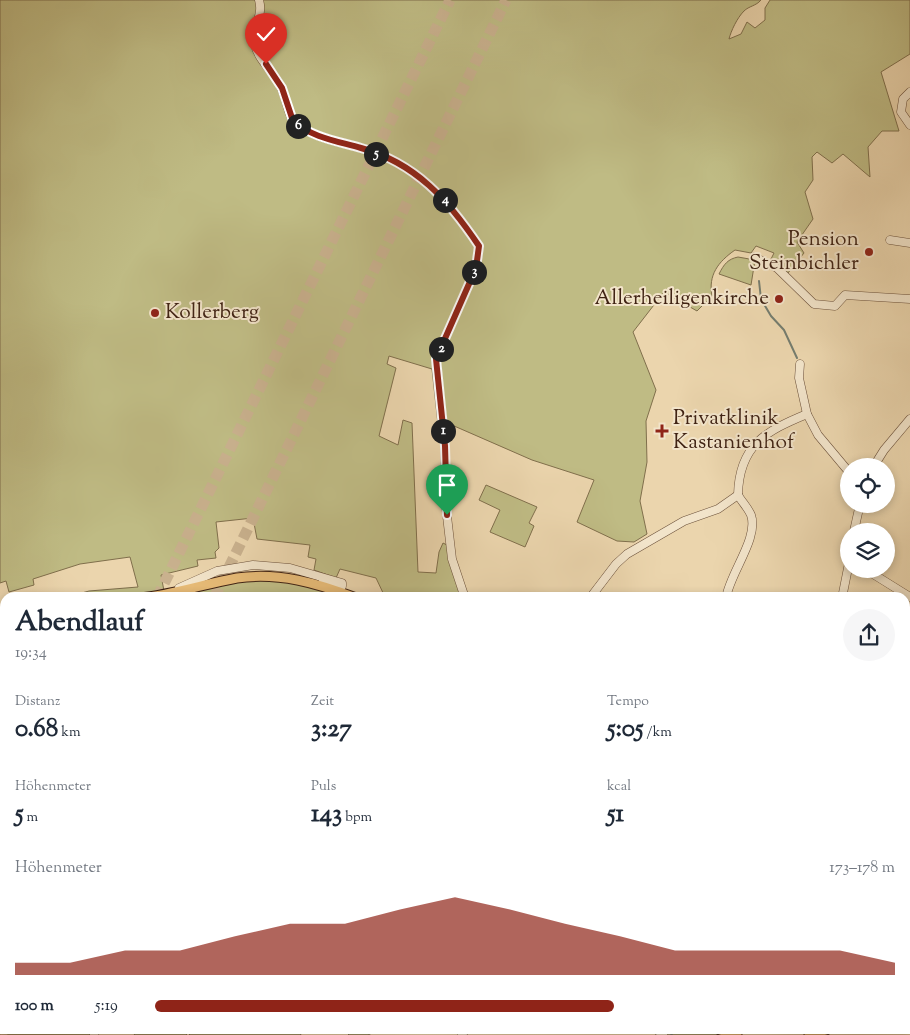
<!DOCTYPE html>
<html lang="de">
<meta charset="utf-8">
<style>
body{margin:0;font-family:"Sorts Mill Goudy",serif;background:#f6f6f7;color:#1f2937;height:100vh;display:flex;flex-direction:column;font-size:19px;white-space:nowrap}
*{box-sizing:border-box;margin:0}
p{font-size:16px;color:#747a83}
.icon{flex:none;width:28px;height:28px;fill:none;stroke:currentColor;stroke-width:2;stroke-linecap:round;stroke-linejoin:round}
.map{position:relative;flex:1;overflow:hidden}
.drawer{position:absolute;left:0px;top:592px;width:910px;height:442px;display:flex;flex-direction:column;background:#fff;border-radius:15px 15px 0 0;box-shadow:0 2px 8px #0003}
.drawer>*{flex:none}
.buttons{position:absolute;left:840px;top:458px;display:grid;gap:10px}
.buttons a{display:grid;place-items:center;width:55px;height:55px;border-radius:50%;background:#fff;box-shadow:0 2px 8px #0003;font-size:25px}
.pin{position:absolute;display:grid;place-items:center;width:42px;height:42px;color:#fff;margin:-51px -21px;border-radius:50% 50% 50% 0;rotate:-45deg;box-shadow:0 0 5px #0007}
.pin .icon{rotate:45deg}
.km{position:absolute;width:25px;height:25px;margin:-12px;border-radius:50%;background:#222;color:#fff;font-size:14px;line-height:25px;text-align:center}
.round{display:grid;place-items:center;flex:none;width:52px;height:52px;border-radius:26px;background:#f6f6f7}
.overview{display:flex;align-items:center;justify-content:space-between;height:85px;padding:0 15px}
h1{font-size:28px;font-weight:700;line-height:38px}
.metrics{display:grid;grid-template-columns:repeat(3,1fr);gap:8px;height:85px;padding:5px 15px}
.metrics div{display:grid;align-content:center}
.metrics b{font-size:25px;font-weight:700}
.metrics small{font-size:14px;font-weight:400}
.metrics p{font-size:14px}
.chart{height:140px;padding:10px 15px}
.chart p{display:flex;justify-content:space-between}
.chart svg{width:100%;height:90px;margin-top:5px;fill:#8f2418;opacity:.7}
ul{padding:0 15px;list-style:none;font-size:16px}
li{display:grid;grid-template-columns:80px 60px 1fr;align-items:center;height:38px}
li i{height:12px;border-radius:6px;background:#8f2418}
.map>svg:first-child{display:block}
</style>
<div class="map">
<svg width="910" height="1035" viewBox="0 0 910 1035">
<rect width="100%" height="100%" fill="#ebd5ad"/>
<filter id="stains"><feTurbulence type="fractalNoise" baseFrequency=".004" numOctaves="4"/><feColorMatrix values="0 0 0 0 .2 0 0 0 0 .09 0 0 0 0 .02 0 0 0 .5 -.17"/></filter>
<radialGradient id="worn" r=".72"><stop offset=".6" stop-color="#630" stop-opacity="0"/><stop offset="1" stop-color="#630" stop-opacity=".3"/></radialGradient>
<g fill="#bfbb84" stroke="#806f4c">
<path d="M0,0H761C756,6 749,6 744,11C737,18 731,31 729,39L741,34L747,22L755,28L765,20V8L770,0H910V54L881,72L899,131H882L868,147L870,177L843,154L832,163L817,152L812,157L813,180L805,192L813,219L797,242L804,253L788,273L770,261L774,253L756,246L751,253L735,250C718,262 708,275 712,296L697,311L664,292L633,332L656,390L646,421L647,462L640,501L647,534L634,542L617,541L577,522L594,480L532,460L445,422L438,424L432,369L389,356L387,364L396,368L379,436L398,445L403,420L412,423L418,572L436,573L439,552L443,543L449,546L463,597H385L376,578L340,569L336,578L314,570L316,559L308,557L310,545L257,539L253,518L216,522L219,548L215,552L216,558L197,560L198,566L161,575L164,591L140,594L67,597L89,591L138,587L130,557L80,564L33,579L34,585L9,592L6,581L0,583Z"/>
<path d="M738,257L755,260L751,285L719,274C724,264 728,259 738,257Z"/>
<path d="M486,485L537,507L529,523L534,526L525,547L490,532L500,510L479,500Z"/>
<path d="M246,580H288L345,598H166Z"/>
<path d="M5,632V656L0,658V634Z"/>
<path d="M5,702V1030H95L92,1035H0V703Z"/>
<path d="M138,1030H182L187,1035H134Z"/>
<path d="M194,1030H306L300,1035H189Z"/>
<path d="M344,1030H378L368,1035H349Z"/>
<path d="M659,1030H706L723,1035H666Z"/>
</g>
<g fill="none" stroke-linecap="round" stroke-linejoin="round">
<g stroke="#757d6f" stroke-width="2">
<path d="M759,281L761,299L771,316L784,330L797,358"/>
<path d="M238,598H250"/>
<path d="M0,649L5,646"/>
<path d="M668,1030L672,1035"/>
</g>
<g stroke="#c9b18e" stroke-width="11" stroke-dasharray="11 5.5" stroke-linecap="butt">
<path d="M157,598L450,0"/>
<path d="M214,598L506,0"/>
<path d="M0,917L5,907"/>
<path d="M1,1035L5,1026"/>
</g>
<g stroke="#6b503a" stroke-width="9">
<g id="minor">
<path d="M259,0C264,16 251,29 255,45C259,61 273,71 280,85C286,96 287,110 293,121C313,138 337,141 361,148C416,163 448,200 479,246L476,268L436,359L445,446V499L452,559L465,598"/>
<path d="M910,92L903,99L901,112L910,125"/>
<path d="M890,240L910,243"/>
<path d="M754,257L777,268L814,304L835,306L845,295L910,299"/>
<path d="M800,364L799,378L807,414L818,435L849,472"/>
<path d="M874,466L884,450L910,419"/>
<path d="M738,495C739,445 766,431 807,414"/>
<path d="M854,531L860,504"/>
<path d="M865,569L910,597"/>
<path d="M179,588L217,571L253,565L290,568L342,583V586L322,583L321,585"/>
<path d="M590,598L616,564L627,554L684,521L718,509L738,495"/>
<path d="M726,598C730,573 759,538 751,515C748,508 742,502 738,495"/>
<path d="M842,598L849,563"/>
<path d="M905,682L910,685"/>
<path d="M0,693L5,690"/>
<path d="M905,778H910"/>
<path d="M0,882L5,879"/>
<path d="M905,923L910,924"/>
<path d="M657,1030L663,1035"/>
<path d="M94,1035L96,1030"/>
<path d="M462,1035L465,1030"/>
</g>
</g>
<g stroke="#402314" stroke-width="11">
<g id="major">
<path d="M139,598C172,595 204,584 237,578C279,572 317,583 356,598"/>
<path d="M0,630L5,628"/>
<path d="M905,1010L910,1011"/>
<path d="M720,1030L737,1035"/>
<path d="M809,1035L826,1030"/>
</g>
</g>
<use href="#minor" stroke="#f2e4ca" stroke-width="8"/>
<use href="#major" stroke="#e6ba76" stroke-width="9"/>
</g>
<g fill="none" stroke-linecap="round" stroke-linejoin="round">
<g stroke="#fff" stroke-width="10">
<path id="route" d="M266,64L282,88L293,121C313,138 337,141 361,148C416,163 448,200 479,246L476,268L436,359L445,446L447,515"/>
</g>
<use href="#route" stroke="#8f2418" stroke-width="6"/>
</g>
<g fill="#8f2418" stroke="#f2e4ca" stroke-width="2">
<circle cx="869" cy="252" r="5"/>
<circle cx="779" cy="299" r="5"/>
<circle cx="155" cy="313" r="5"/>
<path d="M659.5 423.5h5v5h5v5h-5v5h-5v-5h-5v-5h5z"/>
</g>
<g text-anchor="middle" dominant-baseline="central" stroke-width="4" stroke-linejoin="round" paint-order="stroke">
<g font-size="21" fill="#402314" stroke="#f2e4ca" text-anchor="end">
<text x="859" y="240">Pension<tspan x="859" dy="24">Steinbichler</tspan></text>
<text x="769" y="299">Allerheiligenkirche</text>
<text x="165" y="313" text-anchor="start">Kollerberg</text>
<text x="673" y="419" text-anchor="start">Privatklinik<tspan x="673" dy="24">Kastanienhof</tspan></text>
</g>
</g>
<rect width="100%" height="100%" filter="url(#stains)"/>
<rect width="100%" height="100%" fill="url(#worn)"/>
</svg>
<div class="buttons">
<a><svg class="icon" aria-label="locate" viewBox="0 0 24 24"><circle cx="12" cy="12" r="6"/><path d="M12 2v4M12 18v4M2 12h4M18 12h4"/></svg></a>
<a><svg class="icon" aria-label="layers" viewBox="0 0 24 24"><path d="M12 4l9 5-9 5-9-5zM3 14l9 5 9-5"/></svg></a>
</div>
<div class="pin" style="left:447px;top:515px;background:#1e9e55"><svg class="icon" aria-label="arrive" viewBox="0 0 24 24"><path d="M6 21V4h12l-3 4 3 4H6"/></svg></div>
<div class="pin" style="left:266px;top:64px;background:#d93025"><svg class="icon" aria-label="check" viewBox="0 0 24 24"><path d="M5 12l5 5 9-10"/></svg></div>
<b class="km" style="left:443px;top:431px">1</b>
<b class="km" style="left:441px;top:349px">2</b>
<b class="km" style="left:474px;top:272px">3</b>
<b class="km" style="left:445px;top:200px">4</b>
<b class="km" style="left:376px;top:154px">5</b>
<b class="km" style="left:298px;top:126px">6</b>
<section class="drawer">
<div class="overview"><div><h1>Abendlauf</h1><p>19:34</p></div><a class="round"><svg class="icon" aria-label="share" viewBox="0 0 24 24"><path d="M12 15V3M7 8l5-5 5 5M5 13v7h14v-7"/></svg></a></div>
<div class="metrics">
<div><p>Distanz</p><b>0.68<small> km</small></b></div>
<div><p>Zeit</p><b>3:27</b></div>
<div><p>Tempo</p><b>5:05<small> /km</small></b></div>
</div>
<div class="metrics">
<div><p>Höhenmeter</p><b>5<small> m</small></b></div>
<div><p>Puls</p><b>143<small> bpm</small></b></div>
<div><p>kcal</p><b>51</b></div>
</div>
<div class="chart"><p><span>Höhenmeter</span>173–178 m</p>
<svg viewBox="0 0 160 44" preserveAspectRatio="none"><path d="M0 44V38L10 38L20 32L30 32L40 25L50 19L60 19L70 12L80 6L90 12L100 19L110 25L120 32L130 32L140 32L150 32L160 38V44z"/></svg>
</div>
<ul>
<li><b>100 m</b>5:19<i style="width:62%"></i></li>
</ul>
</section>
</div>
